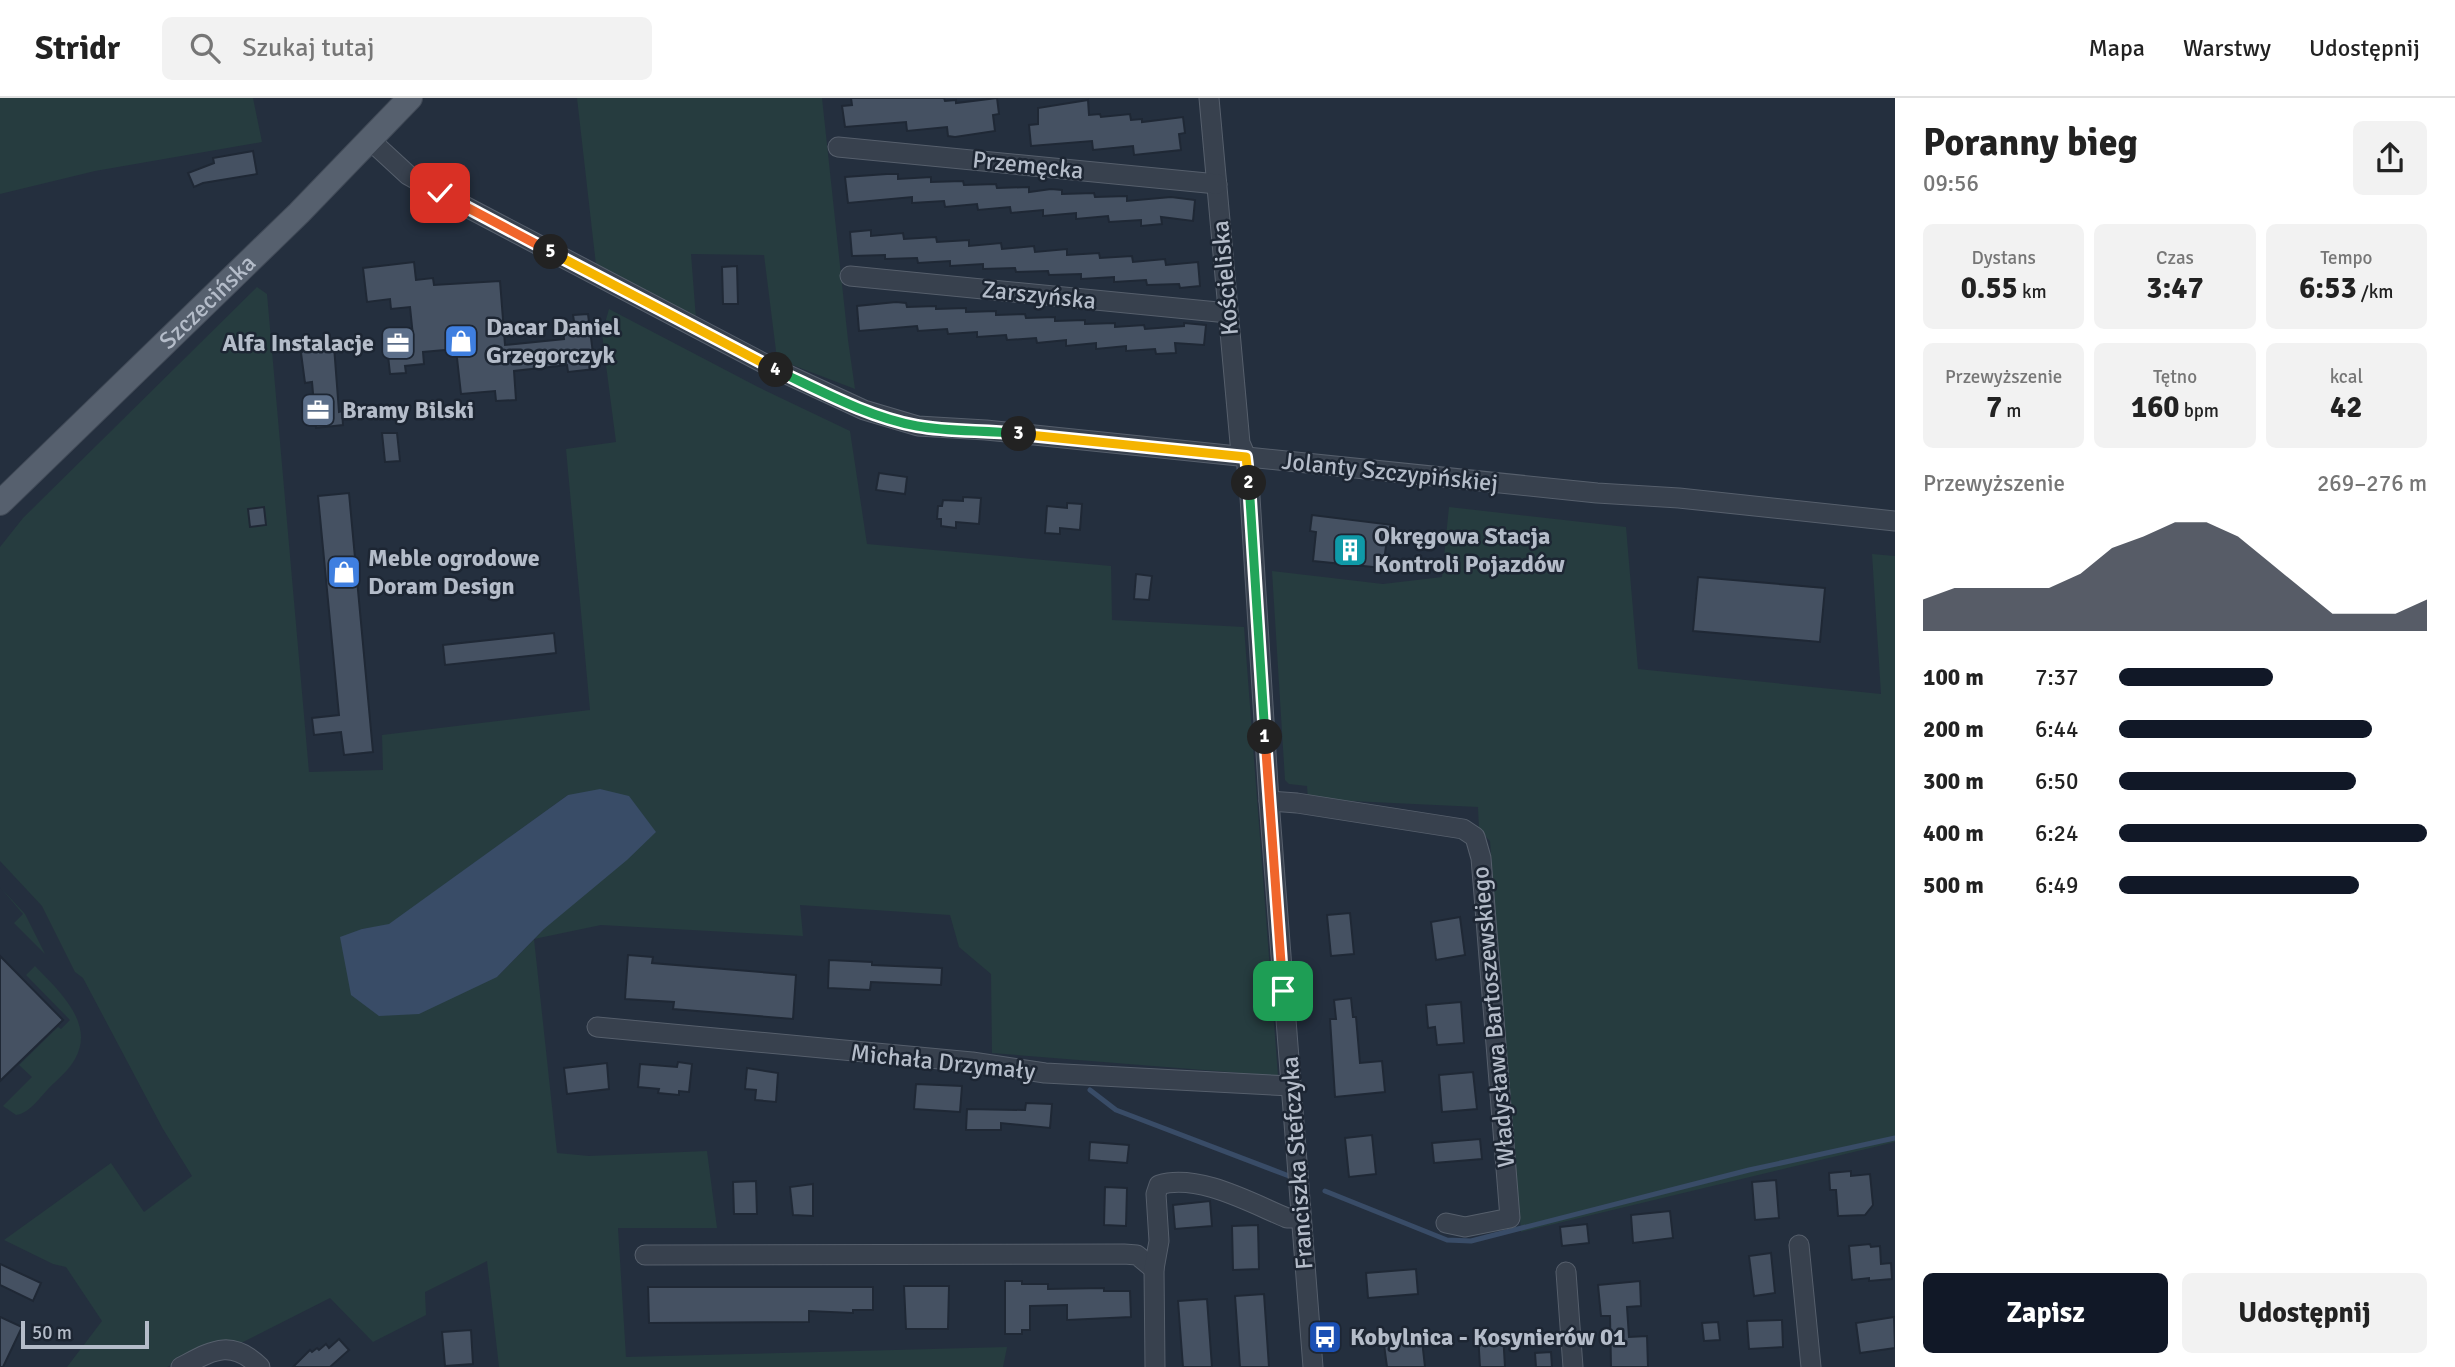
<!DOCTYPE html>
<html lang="pl">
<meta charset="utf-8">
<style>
body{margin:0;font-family:Signika,sans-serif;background:#f2f2f2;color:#222;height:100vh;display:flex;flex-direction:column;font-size:26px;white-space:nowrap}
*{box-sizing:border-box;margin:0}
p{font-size:23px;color:#767676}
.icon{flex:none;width:38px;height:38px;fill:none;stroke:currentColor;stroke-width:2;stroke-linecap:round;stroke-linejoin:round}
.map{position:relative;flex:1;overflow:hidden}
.details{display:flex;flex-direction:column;background:#fff;width:560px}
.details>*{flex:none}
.scale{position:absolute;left:21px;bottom:18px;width:128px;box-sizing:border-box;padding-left:7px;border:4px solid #b4bcc9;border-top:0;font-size:19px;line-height:24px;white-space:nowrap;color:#b4bcc9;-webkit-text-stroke:5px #1d2633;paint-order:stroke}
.pin{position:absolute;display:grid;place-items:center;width:60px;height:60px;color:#fff;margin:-30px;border-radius:14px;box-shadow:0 4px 10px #0006}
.km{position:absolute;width:35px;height:35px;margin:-18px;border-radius:50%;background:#222;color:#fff;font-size:19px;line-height:35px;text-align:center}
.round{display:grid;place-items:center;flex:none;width:74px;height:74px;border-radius:10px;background:#f2f2f2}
.head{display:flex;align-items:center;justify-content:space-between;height:119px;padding:0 28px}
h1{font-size:38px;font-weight:800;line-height:52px}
.stats{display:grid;grid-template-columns:repeat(3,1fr);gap:10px;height:119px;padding:7px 28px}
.stats div{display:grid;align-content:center;border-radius:10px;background:#f2f2f2;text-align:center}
.stats b{font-size:30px;font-weight:800}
.stats small{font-size:19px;font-weight:400}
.stats p{font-size:19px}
.chart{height:196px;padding:14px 28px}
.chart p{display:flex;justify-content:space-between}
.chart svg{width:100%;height:126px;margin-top:7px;fill:#111827;opacity:.7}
.primary-button{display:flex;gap:14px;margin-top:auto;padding:14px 28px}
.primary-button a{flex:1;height:80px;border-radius:10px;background:#111827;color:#fff;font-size:28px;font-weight:800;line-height:80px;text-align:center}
.primary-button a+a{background:#f2f2f2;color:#222}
ul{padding:0 28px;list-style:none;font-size:23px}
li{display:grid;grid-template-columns:112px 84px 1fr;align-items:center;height:52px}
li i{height:18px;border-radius:9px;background:#111827}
header{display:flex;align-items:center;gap:42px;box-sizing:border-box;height:98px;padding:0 35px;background:#fff;border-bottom:2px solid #e0e0e0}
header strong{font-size:33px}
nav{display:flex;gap:38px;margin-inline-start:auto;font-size:24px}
.search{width:490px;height:63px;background:#f2f2f2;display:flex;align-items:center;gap:18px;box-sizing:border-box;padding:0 24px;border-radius:10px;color:#767676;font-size:26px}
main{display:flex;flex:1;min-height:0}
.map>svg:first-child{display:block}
</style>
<header>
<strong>Stridr</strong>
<div class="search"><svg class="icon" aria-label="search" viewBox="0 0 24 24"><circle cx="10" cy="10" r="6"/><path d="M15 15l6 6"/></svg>Szukaj tutaj</div>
<nav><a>Mapa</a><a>Warstwy</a><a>Udostępnij</a></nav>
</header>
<main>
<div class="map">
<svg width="1895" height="1269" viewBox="0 0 1895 1269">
<rect width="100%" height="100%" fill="#242f3e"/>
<g fill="#263c3f" fill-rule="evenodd">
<path d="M0,0H253L262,44L95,73L0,96Z"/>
<path d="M577,0H822L848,242L855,291L777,261L764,157L691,156L696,221L596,167Z"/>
<path d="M257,189L267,196L309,674L383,672L382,637L590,612L566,351L616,344L602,236L609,211L758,289L850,333L867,446L1111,468L1112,522L1244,529L1278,978L992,955L991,876L959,849L950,817L800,807L803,838L601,827L534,841L557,1055L589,1058L707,1053L717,1130H618L626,1259L1007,1249L1003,1269H499L487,1163L425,1194L426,1217L373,1244L330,1200L243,1244L213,1246L167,1269H67L102,1223L66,1169L53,1166L4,1142L111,1065L144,1114L192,1078L163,1031L83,880L75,874L42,808L0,763V449L23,420ZM568,697L544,831L497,879L362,831L389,827Z"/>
<path d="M1449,409L1626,429L1638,571L1881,596L1872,456L1895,458V1044L1521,1134L1490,743L1479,732L1478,709L1308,701L1307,688L1289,686L1285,682L1272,473L1383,486L1442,479Z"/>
<path d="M0,789L25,816L45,856L14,825L23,816Z"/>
<path d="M35,868C57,891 96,925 75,961C69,972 58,981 49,990C40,999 30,1015 16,1017L3,1008L32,979L19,967L58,929L61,931L70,922L26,877Z"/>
</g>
<path fill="#394c67" d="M600,691L629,698L656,734L627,762L544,831L497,879L419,916L379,918L351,897L340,839L362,831L389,826L568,697Z"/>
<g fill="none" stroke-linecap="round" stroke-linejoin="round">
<g stroke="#394c67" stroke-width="5">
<path d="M1090,992L1116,1012L1289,1078"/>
<path d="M1325,1093L1447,1142L1471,1143L1749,1072L1895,1040"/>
</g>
</g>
<g fill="#455162" stroke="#1f2835" stroke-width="2">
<path d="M851,0H944L945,3L956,2V5L997,0L999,16L993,17L995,33L955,39L948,38L947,29L907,33L906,24L845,29L842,8L852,7Z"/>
<path d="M1088,2L1089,17L1100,16L1101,19L1130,16L1131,22L1142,21V24L1183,19L1185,35L1179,36L1181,52L1134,57L1133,48L1093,52L1092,43L1031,48L1029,27L1038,26V10Z"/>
<path d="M253,53L257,76L203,85L194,89L188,75L214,65L213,60Z"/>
<path d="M887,76H898V81L931,79V84L963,83L964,87L996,86L997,90L1029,89V94L1051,91L1062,92V96L1094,95L1095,99L1127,98V103L1171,99L1195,102L1193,123L1161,119L1162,126L1141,128V122L1109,124L1108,118L1076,121V115L1043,118V112L1011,115L1010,109L978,112L977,106L945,109L944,103L912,105V99L848,105L845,79Z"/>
<path d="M871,132V138L903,135L904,141L936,139L937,144L969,142V148L1001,145L1002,151L1034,148L1035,154L1067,151V157L1099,155L1100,160L1132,158L1133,164L1165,161L1166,167L1198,164L1200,188L1180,190L1179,186L1147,187L1146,182L1114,184V179L1081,181V176L1049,177L1048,173L1016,174L1015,170L983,171V166L950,168V163L918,165L917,160L885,161V157L852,158L850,134Z"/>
<path d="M414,164L416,182L433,180L434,187L500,183L505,247L564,241L563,231L575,230L573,217L588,216L595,271L568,274L567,267L514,273L516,302L496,303L495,293L461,296L456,251L423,254L424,266L405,268L406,275L390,276L387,248L393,247L392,240L413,238L410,209L391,211L390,201L367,204L363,170Z"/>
<path d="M737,168L738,206H723L722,169Z"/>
<path d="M896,204L906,205L907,209L936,208V211L966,210V214L996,213V217L1025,216L1026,220L1055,219V223L1085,222V226L1115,225V229L1144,227L1145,231L1184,228V225L1206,227L1204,247L1175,245L1176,255L1156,256L1155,251L1126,253V248L1096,251V245L1066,248V242L1037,245L1036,240L1007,242L1006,237L977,239V234L948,236L947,231L918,233L917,228L859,233L857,208Z"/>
<path d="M334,248L339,314L342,313L343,327L316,330L312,284L305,285L301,255L305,251Z"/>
<path d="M382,335H397L400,363L385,364Z"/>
<path d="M879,375L907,379L905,396L876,392Z"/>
<path d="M349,395L373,654L344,657L341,634L314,637L312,620L339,617L318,398Z"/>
<path d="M963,399L981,400L979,426L956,424V430L941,428V421H937L938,408H942L943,402L963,403Z"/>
<path d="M1067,405L1082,406L1080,432L1060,430V436L1045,435L1047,408L1067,410Z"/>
<path d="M264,409L266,427L250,429L248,411Z"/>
<path d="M1312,417L1393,427L1391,442L1387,441L1383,470L1313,463L1316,434L1310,433Z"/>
<path d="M1136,476L1152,478L1149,502L1134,501Z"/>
<path d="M1698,479L1825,490L1820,544L1693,533Z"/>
<path d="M554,535L556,555L445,567L443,547Z"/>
<path d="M1350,815L1354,856L1331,858L1327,817Z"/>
<path d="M1460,819L1465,857L1436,862L1431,824Z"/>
<path d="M628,857L653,859L652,865L796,877L793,921L673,911L674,904L625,901Z"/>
<path d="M0,858L63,922L0,983Z"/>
<path d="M829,862L872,864V867L942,870L941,887L871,884L870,892L828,890Z"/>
<path d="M1351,900L1353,919H1356L1360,965L1382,963L1385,994L1335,999L1330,921H1336L1334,902Z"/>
<path d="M1461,904L1464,945L1437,947L1435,929L1428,930L1426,907Z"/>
<path d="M678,964L692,966L689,994L679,993V997L658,995L659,991L638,989L640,966L677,969Z"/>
<path d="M607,965L609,991L567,996L564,970Z"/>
<path d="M747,970L778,975L776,1004L755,1002L756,992L745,991Z"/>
<path d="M1473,974L1477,1011L1442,1014L1439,977Z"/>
<path d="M916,986L962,988L960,1014L914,1011Z"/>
<path d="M1026,1005L1052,1006L1050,1030L1001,1025V1032H966L967,1011L1025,1012Z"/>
<path d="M1372,1037L1376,1076L1349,1079L1345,1040Z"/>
<path d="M1480,1041L1482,1061L1434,1065L1432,1045Z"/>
<path d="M1090,1044L1129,1047L1127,1065L1089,1062Z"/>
<path d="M1851,1073V1078L1870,1076L1873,1107L1865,1117L1838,1118L1836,1092H1830L1829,1075Z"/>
<path d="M1776,1082L1779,1120L1755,1122L1752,1084Z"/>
<path d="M756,1083L757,1116H734L733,1084Z"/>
<path d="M813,1086V1118L793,1117L790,1089Z"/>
<path d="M1105,1089L1127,1090L1126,1128L1104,1127Z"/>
<path d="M1210,1103L1212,1128L1175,1131L1173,1107Z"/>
<path d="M1670,1113L1673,1140L1633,1145L1631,1117Z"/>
<path d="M1587,1126L1589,1145L1562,1148L1560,1129Z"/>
<path d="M1258,1127L1259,1171L1233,1172L1232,1128Z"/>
<path d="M1870,1146L1871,1149L1880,1148L1881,1166L1891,1165L1892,1181L1869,1183V1180L1852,1182L1849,1148Z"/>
<path d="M1771,1155L1775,1195L1754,1198L1749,1158Z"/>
<path d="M0,1166L41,1185L33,1203L0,1187Z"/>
<path d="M1416,1171L1418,1196L1368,1200L1366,1175Z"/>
<path d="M1005,1183H1022V1186H1048V1191L1104,1190V1193H1130L1131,1219L1067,1222V1207L1030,1208V1232H1022V1236H1005Z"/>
<path d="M1640,1183L1641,1208L1627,1209L1629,1239L1647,1238L1648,1269H1611L1610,1218H1601L1598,1187Z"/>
<path d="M904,1188H949L948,1231H906Z"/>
<path d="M648,1189H873V1212H853V1215L809,1213V1224L649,1225Z"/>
<path d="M1264,1196L1269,1269H1240L1235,1198Z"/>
<path d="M1207,1201L1212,1269H1183L1178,1203Z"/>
<path d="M0,1219L22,1229L3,1269H0Z"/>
<path d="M1894,1219L1895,1250L1860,1255L1856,1225Z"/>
<path d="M1782,1222L1783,1249L1749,1251L1747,1223Z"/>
<path d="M1718,1224L1720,1242L1704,1243L1702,1225Z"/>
<path d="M471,1232L473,1266L445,1268L442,1234Z"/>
<path d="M1503,1235L1505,1269H1480L1478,1236Z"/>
<path d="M339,1241L349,1252L330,1269H293L310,1252L312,1254L317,1250L319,1252L326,1246L329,1250Z"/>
<path d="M1422,1242L1425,1269H1387L1384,1247Z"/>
<path d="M1551,1254L1552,1269H1536L1535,1255Z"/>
</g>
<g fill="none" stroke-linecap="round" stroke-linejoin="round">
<g stroke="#565f6c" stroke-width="21">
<g id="minor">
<path d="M1209,0L1240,345L1246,359L1250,399L1269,703L1313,1269"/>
<path d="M370,42L408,77L455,103L771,269L864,312L918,328L986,332L1597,395L1679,400L1895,423"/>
<path d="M838,49L1217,86"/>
<path d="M850,178L1228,215"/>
<path d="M1269,703L1297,705L1463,731L1475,739L1481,760L1510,1120L1465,1129L1446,1125"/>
<path d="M597,929L972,964L1045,975L1291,988"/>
<path d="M1799,1147L1811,1269"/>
<path d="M645,1157L1124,1156L1137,1157L1154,1171"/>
<path d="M1566,1174L1573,1269"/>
<path d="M181,1269C212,1253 231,1240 260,1269"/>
<path d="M1155,1269L1154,1171L1159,1143L1156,1096L1159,1087C1198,1075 1251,1105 1287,1120H1301"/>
</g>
</g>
<g stroke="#414a57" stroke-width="26">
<g id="major">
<path id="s1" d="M0,405L299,115L410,0"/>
</g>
</g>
<use href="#minor" stroke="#38414e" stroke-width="19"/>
<use href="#major" stroke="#56606e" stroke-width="24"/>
</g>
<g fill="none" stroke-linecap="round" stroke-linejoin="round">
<g stroke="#fff" stroke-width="14">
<path id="split-1" d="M1265,639L1283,893"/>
</g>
<g stroke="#fff" stroke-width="14">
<path id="split-2" d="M1249,385L1265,639"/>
</g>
<g stroke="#fff" stroke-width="14">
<path id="split-3" d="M1019,336L1246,359L1249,385"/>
</g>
<g stroke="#fff" stroke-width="14">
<path id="split-4" d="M776,272C821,293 868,319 917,328C950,334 985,332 1019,336"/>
</g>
<g stroke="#fff" stroke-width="14">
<path id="split-5" d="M551,154L776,272"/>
</g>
<g stroke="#fff" stroke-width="14">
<path id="split-6" d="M440,95L551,154"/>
</g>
<use href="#split-1" stroke="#f0652b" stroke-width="9"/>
<use href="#split-2" stroke="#22a559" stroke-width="9"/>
<use href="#split-3" stroke="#f5b400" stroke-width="9"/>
<use href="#split-4" stroke="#22a559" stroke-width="9"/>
<use href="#split-5" stroke="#f5b400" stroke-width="9"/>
<use href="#split-6" stroke="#f0652b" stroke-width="9"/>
</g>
<defs>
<g id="shop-square" transform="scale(1.75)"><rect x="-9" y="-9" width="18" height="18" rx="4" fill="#3f7fe0" stroke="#1d2633"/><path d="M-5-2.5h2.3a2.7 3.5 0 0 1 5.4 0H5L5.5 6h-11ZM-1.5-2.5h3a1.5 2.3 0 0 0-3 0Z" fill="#fff"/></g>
<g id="office-square" transform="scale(1.75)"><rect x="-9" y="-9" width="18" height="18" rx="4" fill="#5c6f8a" stroke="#1d2633"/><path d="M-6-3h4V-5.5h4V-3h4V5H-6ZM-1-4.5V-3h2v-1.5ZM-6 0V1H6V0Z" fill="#fff"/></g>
<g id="building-square" transform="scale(1.75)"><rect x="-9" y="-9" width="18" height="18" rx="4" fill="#0f9aa8" stroke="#1d2633"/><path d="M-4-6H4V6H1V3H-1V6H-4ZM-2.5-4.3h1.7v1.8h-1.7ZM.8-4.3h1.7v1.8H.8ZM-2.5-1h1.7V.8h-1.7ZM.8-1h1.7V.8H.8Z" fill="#fff"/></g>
<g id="bus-square" transform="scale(1.75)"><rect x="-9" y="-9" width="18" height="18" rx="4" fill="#1a4fb4" stroke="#1d2633"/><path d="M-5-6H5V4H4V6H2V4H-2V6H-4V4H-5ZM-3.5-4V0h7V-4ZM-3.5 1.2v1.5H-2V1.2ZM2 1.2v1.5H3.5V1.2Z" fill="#fff"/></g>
</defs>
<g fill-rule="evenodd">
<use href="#shop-square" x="461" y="243"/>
<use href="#office-square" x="398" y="245"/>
<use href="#office-square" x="318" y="312"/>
<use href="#building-square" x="1350" y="452"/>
<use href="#shop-square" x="344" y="474"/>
<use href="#bus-square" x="1325" y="1239"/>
</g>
<g text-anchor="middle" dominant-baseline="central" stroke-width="5" stroke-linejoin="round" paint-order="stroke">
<g font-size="24" fill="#b4bcc9" stroke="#1d2633">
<text transform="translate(1028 67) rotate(6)">Przemęcka</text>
<text transform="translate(1225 180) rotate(-95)">Kościeliska</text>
<text transform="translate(1039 197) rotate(6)">Zarszyńska</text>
<text stroke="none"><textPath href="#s1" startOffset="289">Szczecińska</textPath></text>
<text transform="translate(1390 374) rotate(6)">Jolanty Szczypińskiej</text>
<text transform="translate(1493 919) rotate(-95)">Władysława Bartoszewskiego</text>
<text transform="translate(943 964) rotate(6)">Michała Drzymały</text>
<text transform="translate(1297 1065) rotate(-94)">Franciszka Stefczyka</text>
</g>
<g font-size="24" font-weight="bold" fill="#b4bcc9" stroke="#1d2633" text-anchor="start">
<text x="486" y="229">Dacar Daniel<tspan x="486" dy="28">Grzegorczyk</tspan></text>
<text x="374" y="245" text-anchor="end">Alfa Instalacje</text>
<text x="342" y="312">Bramy Bilski</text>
<text x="1374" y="438">Okręgowa Stacja<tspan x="1374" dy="28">Kontroli Pojazdów</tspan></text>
<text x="368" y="460">Meble ogrodowe<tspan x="368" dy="28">Doram Design</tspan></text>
<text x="1350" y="1239">Kobylnica - Kosynierów 01</text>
</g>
</g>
</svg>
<div class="scale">50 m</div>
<div class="pin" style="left:1283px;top:893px;background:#1e9e55"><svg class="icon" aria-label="arrive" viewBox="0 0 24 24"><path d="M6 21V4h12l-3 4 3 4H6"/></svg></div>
<div class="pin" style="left:440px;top:95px;background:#d93025"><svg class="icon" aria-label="check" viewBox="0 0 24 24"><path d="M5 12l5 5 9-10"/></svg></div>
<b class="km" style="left:1265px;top:639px">1</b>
<b class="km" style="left:1249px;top:385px">2</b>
<b class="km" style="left:1019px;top:336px">3</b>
<b class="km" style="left:776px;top:272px">4</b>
<b class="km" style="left:551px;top:154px">5</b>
</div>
<section class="details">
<div class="head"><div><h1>Poranny bieg</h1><p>09:56</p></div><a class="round"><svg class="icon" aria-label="share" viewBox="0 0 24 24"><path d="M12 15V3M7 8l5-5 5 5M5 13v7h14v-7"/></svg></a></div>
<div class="stats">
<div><p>Dystans</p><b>0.55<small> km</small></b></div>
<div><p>Czas</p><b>3:47</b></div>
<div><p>Tempo</p><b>6:53<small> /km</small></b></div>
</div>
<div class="stats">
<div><p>Przewyższenie</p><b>7<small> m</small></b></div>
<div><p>Tętno</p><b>160<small> bpm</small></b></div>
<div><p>kcal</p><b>42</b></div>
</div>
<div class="chart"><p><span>Przewyższenie</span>269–276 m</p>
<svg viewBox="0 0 160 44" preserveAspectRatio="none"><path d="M0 44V33L10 29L20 29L30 29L40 29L50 24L60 15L70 11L80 6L90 6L100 11L110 20L120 29L130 38L140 38L150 38L160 33V44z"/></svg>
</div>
<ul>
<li><b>100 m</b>7:37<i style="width:50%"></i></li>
<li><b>200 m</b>6:44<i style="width:82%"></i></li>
<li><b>300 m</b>6:50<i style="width:77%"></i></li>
<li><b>400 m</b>6:24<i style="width:100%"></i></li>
<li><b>500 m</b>6:49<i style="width:78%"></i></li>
</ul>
<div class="primary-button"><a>Zapisz</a><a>Udostępnij</a></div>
</section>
</main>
